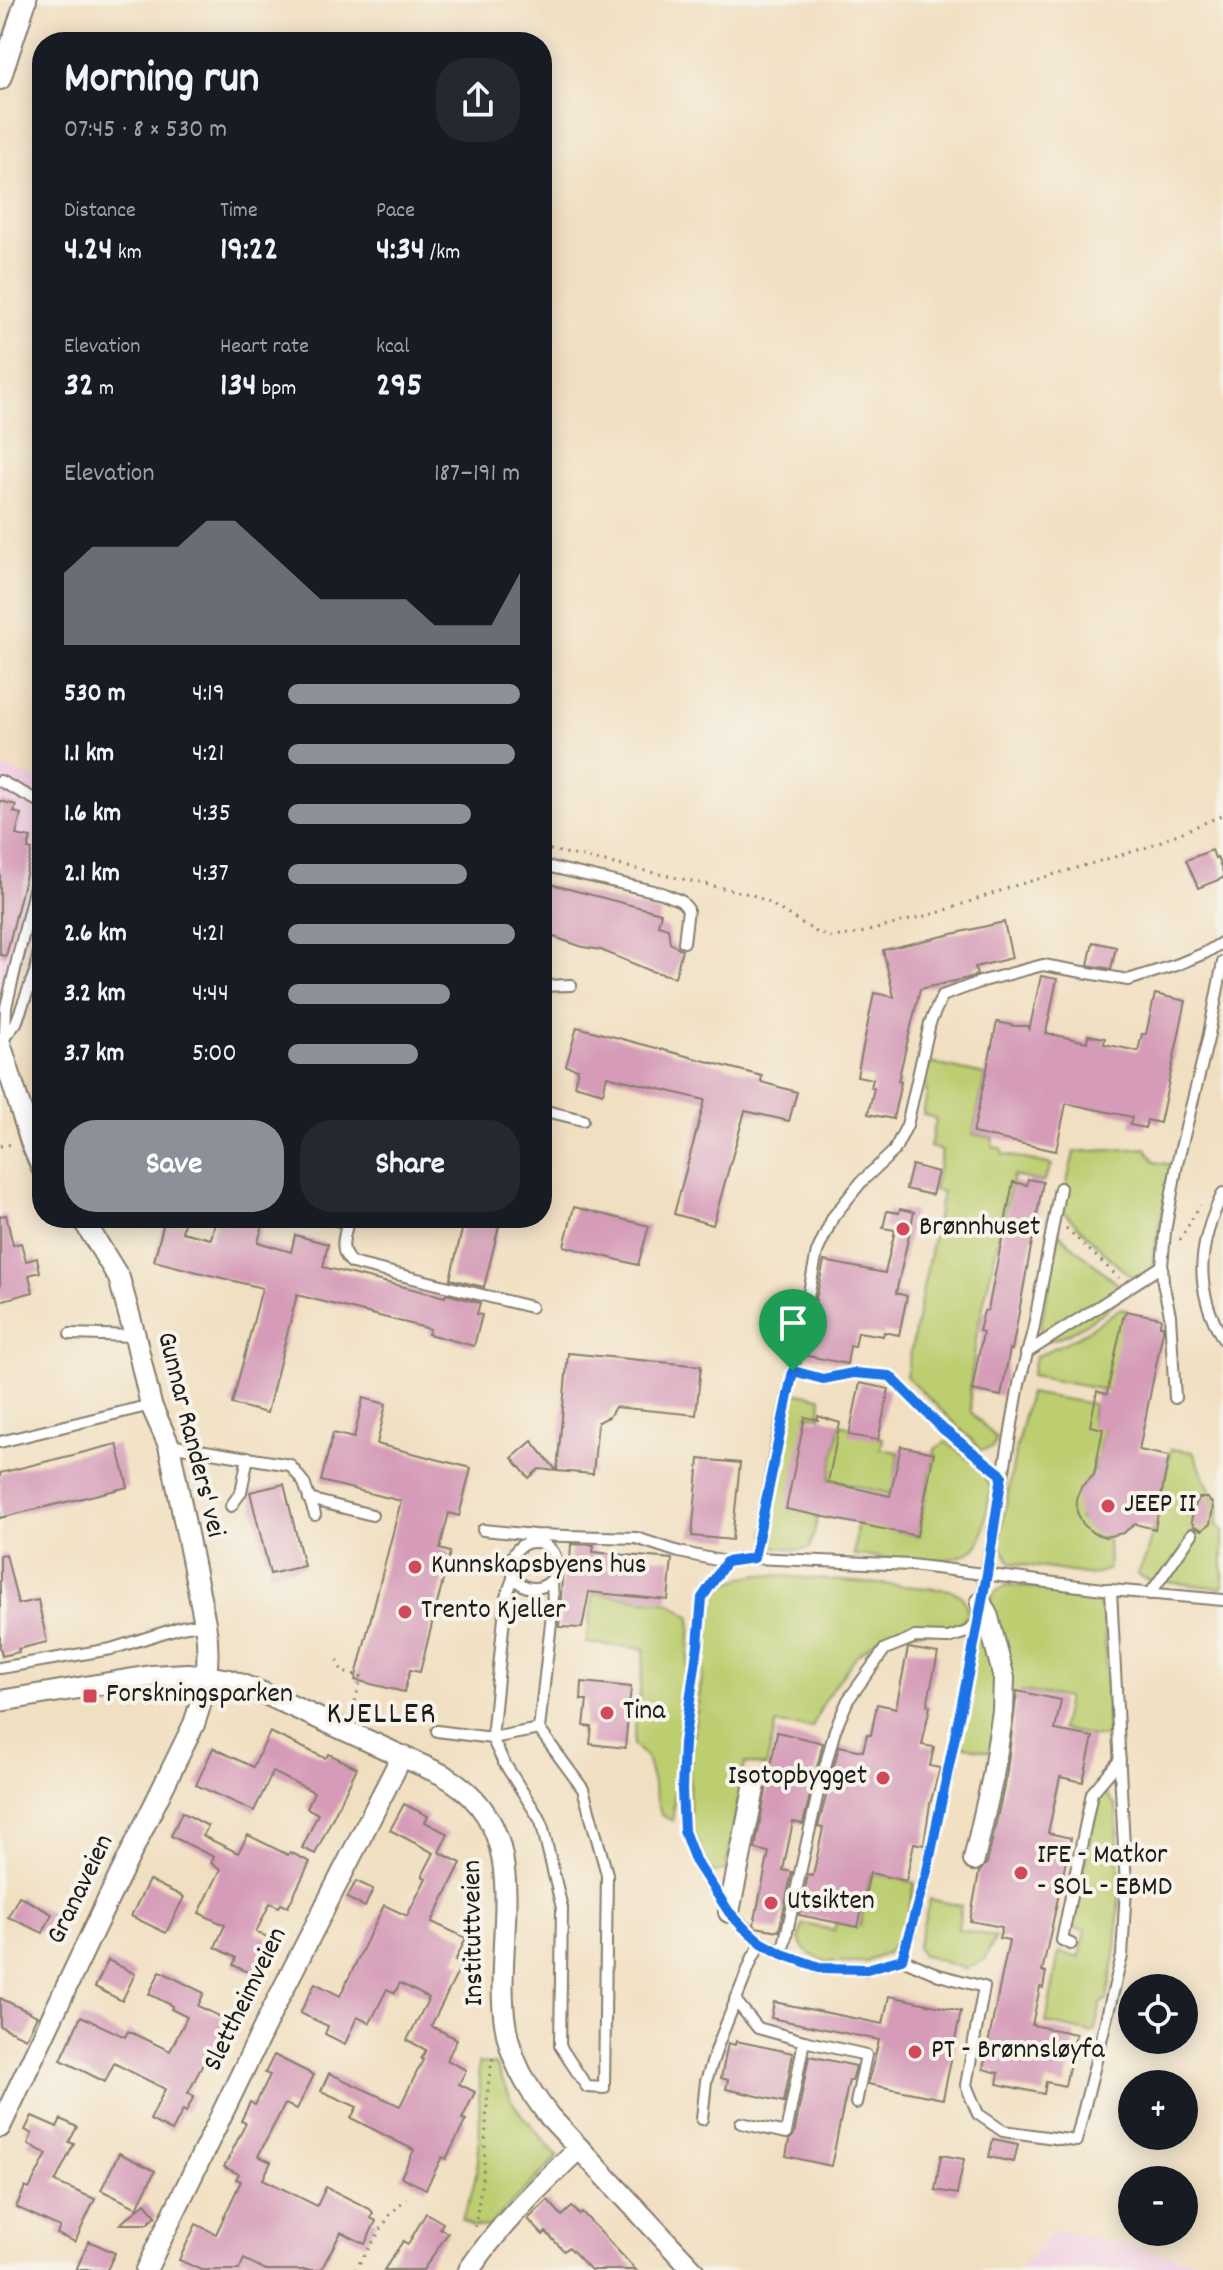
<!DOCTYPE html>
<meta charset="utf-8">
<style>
body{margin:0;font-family:Dekko,sans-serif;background:#242831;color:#f1f3f6;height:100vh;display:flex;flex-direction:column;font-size:30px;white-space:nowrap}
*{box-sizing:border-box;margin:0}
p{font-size:26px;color:#9ea1a6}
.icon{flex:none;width:44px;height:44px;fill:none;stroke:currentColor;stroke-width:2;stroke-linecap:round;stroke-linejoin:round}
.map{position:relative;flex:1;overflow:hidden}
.sheet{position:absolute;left:32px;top:32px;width:520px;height:1196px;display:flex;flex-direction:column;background:#171b24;border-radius:32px;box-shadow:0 4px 20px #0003}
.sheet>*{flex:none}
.controls{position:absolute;left:1118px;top:1974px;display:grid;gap:16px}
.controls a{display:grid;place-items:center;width:80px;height:80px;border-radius:50%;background:#171b24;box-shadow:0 4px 20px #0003;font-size:40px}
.pin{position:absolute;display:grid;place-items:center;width:68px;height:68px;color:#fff;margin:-82px -34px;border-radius:50% 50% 50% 0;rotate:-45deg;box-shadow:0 0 8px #0007}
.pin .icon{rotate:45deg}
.round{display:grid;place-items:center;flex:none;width:84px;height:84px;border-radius:32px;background:#242831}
.summary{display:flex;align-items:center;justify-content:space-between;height:136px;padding:0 32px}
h1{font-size:44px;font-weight:800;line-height:60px}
.metrics{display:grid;grid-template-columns:repeat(3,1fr);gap:12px;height:136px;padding:8px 32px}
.metrics div{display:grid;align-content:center}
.metrics b{font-size:34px;font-weight:800}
.metrics small{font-size:22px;font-weight:400}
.metrics p{font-size:22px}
.chart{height:224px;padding:16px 32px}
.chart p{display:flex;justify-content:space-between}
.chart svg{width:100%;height:144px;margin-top:8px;fill:#8c9099;opacity:.7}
.primary-button{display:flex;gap:16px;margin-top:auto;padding:16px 32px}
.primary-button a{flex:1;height:92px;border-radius:32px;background:#8c9099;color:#fff;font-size:32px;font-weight:800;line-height:92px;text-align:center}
.primary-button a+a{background:#242831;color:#f1f3f6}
ul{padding:0 32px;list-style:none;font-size:26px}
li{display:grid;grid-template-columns:128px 96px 1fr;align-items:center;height:60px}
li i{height:20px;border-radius:10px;background:#8c9099}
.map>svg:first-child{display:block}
</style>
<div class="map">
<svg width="1223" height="2270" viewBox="0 0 1223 2270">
<rect width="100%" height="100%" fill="#f7f3e8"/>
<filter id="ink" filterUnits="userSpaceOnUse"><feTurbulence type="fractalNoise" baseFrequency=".0125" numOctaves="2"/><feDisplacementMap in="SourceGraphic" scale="16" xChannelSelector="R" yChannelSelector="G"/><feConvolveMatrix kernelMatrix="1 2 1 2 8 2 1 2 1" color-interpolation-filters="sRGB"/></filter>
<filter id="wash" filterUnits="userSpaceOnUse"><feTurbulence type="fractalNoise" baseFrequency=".006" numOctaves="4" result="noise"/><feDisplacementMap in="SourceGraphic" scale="32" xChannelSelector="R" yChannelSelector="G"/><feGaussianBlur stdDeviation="1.8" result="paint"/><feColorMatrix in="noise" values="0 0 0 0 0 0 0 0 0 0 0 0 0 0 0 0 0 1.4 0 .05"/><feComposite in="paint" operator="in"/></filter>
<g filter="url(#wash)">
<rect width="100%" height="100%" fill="#f1dfc1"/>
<g fill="#f1d0e4">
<path d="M0,766L42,781V880L7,1026L0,1027Z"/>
<path d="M1056,2229L1223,2267V2270H1018Z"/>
</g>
<g fill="#bdce71" stroke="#6c7546" stroke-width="2">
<path d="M930,1063L985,1075L973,1134L993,1138L992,1146L1003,1149L1002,1154L1052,1165L1043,1182L1013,1176L977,1332L970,1391L971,1412L996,1438L992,1448L982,1450L906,1376L942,1192L934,1190L942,1151L930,1147L936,1119L923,1114L927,1095L924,1077Z"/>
<path d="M1146,1148L1155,1162L1173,1165L1153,1255L1152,1273L1137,1281L1116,1264L1061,1209L1074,1152Z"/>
<path d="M1059,1234L1128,1293C1099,1314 1074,1338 1037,1343Z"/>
<path d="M1121,1308L1126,1309L1110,1391L1031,1376L1035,1357L1079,1336Z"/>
<path d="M798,1393L821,1397L820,1416L808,1415L788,1505L819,1513L810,1548L798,1550L772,1546L765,1533L791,1399Z"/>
<path d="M1029,1393L1093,1404L1091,1422L1104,1424L1096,1467L1078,1494L1080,1519L1108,1539L1109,1569L1091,1575L1011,1563L999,1543L1015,1454Z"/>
<path d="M840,1424L851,1427L850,1432L883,1438L881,1449L899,1452L892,1494L829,1480Z"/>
<path d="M946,1442L976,1464L991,1487C988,1500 985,1531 980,1542C964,1572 883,1557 854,1555L857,1522L918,1536L935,1449Z"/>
<path d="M1171,1449L1193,1452L1218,1507L1217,1525L1223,1529V1586L1220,1588L1149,1580L1137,1575L1146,1557Z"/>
<path d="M759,1574L951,1590L962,1596L968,1611L960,1627L884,1635L857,1655L825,1699L812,1728L776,1724L766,1767L745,1763L726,1870L713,1873C704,1857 696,1840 692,1822C682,1771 700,1695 708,1644C710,1629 710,1608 716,1595C724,1580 744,1578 759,1574Z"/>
<path d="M1007,1585L1092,1594L1104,1614L1108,1736L1099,1737L1061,1729L1067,1698L1022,1691L1019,1702L1010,1700L990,1604L993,1594Z"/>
<path d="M594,1593L670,1603L691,1617C689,1685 674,1753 673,1821L661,1815L646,1757L633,1745L645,1649L586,1643Z"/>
<path d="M992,1631L1004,1678L990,1752L953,1743L975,1638Z"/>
<path d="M1106,1793L1116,1807L1120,1886L1116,1950L1107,1999L1101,2004L1095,2030L1091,2033L1046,2023L1059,1952L1080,1958L1085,1930L1070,1928L1100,1795Z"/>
<path d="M871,1873L915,1883L903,1935L887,1953L866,1962H825L808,1953L799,1940L803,1924L834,1930L836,1922L860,1926Z"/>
<path d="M930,1899L961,1906L958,1929L996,1937L984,1960L965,1969L922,1955L917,1947Z"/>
<path d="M478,2063L495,2064L515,2106L558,2157L488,2227L472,2226L461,2219C486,2174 479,2113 478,2063Z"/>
</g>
<g id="blocks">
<g fill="#d59bb8">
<path d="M0,801L16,805L14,812L21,814L16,835L31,838L28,849L32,850L6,956L0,955Z"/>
<path d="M1212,850L1215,858L1217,857L1223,872V878L1198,888L1186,860Z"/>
<path d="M542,882L661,913L658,925L668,928L670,943L682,950L675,977L651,971L601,950L583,947L542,933Z"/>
<path d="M1004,922L1012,958L975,967L977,975L968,978L920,989L898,1081L901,1082L893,1119L868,1114L874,1088H871L873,1079L857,1076L874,993L894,997L883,950Z"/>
<path d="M1093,942L1116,947L1111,969L1088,965Z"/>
<path d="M1041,976L1057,979L1046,1033L1087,1042L1088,1035L1105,1038L1104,1044L1138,1051L1142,1034H1146L1155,994L1186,1001L1160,1123L1147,1120L1145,1128L1130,1125L1132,1117L1070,1104H1066L1056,1151L973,1133L997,1022L1015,1026H1028L1029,1031Z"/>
<path d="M577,1027L762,1076L761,1082L797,1092L789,1121L745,1111L713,1225L674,1214L705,1100L607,1076L603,1093L574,1085L578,1069L566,1066Z"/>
<path d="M912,1165L938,1172L932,1195L906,1189Z"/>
<path d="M1028,1179L1043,1182L1012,1350L1010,1349L1001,1396L972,1390L983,1332L979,1331L984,1311L988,1310L1013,1182L1027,1185Z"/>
<path d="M574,1207L649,1226L638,1265L564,1246Z"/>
<path d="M900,1209L914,1212L896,1293L907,1296L899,1335L884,1332L883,1336L858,1332L855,1347L850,1346L847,1364L804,1355L824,1261L885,1273L895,1230L883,1228L887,1211L899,1213Z"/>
<path d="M6,1215L13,1245L21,1243L26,1261L37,1258L40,1272L29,1275L33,1292L0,1301V1216Z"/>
<path d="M165,1218H185L182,1232L211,1239L216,1218H236L263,1225L258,1242L291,1252L295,1235L328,1244L323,1267L445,1297L446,1294L480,1303L477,1314L482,1315L474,1346L428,1334L430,1329L297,1295L267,1413L232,1404L262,1288L154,1261Z"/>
<path d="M465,1218H501L484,1287L450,1279Z"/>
<path d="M1126,1311L1161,1318L1160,1326H1163V1331L1139,1450L1169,1456L1155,1529L1135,1524L1123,1533L1105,1537L1093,1533L1083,1524L1077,1512L1076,1499L1081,1487L1094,1475L1103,1429L1090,1426L1097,1391L1107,1394L1123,1318H1124Z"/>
<path d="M568,1353L701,1366L696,1415L615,1407L609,1417L598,1422L593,1474L557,1471Z"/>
<path d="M860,1383L889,1389L878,1440L849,1435Z"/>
<path d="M363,1398L386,1404L377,1444L471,1468L459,1516L449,1513L444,1532L440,1549L450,1552L420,1672L410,1670L404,1692L355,1680L401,1501L321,1481L333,1433L354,1438Z"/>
<path d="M818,1416L840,1423L828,1482L890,1496L901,1446L934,1453L917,1536L786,1509L805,1417L818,1420Z"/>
<path d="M532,1441L557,1471L539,1469L529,1478L512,1458Z"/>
<path d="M117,1444L128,1487L0,1518V1473Z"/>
<path d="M699,1459L740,1463L732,1540L692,1536Z"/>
<path d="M284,1484L304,1566L270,1574L250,1492Z"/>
<path d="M1199,1498H1207L1212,1503L1213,1508L1210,1524L1202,1530L1194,1526L1191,1521L1195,1503Z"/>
<path d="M571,1544L594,1545L593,1552L672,1559L668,1600L589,1592L582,1628L559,1627L563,1562H570Z"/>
<path d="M6,1554L18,1604L38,1600L47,1642L18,1649L19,1652L2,1656L0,1647V1555Z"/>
<path d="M908,1648L938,1653L927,1705L930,1706L922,1745L934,1747L930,1766L940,1768L930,1804L924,1845L914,1843L906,1881L870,1873L858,1927L799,1915L808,1875L813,1876L823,1828L818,1827L839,1746L863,1751L867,1734L871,1735L877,1704L896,1708Z"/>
<path d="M582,1682L631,1687L625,1748L590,1744L592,1727L584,1726L587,1700H581Z"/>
<path d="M1017,1691L1061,1700L1055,1730L1093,1737L1083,1782L1060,1777L1048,1833L1071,1838L1042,1972H1046L1043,1988L1040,1987L1032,2025L1076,2034L1065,2086L1046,2082L1044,2094L997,2084L999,2073L983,2069L1009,1940L999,1938L1002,1927L970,1921L979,1872L987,1863L1006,1778Z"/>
<path d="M270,1732L325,1758L329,1754L357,1768L315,1854L302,1848L318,1814L307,1808L314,1792L273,1772L254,1811L196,1785L213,1748L253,1767Z"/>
<path d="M777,1732L823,1743L803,1824L793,1822L783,1870L792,1872L779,1931L756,1927L754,1924L769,1852L755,1849Z"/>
<path d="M404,1804L428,1816L425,1822L448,1834L439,1852L461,1863L432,1922L466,1938L455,1961L462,1964L431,2026L457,2039L447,2060L466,2070L459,2084L475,2092L462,2119L466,2120L446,2159L442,2157L426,2189L401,2177L414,2150L351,2118L357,2107L321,2091L329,2073L400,2106L423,2060L421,2059L426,2050L407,2040L429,1998L400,1983L395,1993L387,1989L370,2023L357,2017L345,2044L325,2034L328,2026L300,2013L315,1983L340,1996L384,1905L407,1916L426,1878L422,1876L434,1853L390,1830Z"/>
<path d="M182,1812L208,1826L203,1836L238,1853L248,1835L288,1855L290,1852L310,1862L288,1907L281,1904L279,1907L270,1903L256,1932L272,1939L254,1975L233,1965L236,1958L215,1947L225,1925L199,1913L221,1869L211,1863L214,1857L171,1836Z"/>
<path d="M149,1880L184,1897L166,1933L131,1916Z"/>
<path d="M356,1881L373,1889L365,1907L347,1898Z"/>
<path d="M19,1896L52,1914L43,1933L8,1917Z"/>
<path d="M108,1960L135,1974L122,2001L95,1987Z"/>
<path d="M160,1971L204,1993L198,2006L225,2019L223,2022L230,2025L212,2061L206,2058L188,2093L194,2096L186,2112L183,2110L172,2131L150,2120L165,2089L114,2063L105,2082L61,2060L81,2016L125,2037L128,2031L170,2051L187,2017L171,2009L173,2006L149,1994Z"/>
<path d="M889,1996L961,2011L943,2099L868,2084L879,2040L771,2018L774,2002L883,2024Z"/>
<path d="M0,1998L37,2016L26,2038L0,2026Z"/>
<path d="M736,2041L793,2053L784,2102L726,2089L728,2080L721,2078L728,2043L735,2045Z"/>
<path d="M274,2055L314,2075L297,2109L285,2104L258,2156L271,2162L263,2179L317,2206L326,2187L370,2209L373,2213L371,2218L376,2221L365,2244L341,2232L321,2270H266L244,2259L239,2270H201L179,2260L196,2224L216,2234L241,2181L236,2179L239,2174L224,2167L246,2123L241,2121L250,2102L255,2105L270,2075L265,2073Z"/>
<path d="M809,2056L856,2066L852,2081L849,2080L831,2166L786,2156L789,2140L794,2135Z"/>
<path d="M32,2116L57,2127L61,2119L77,2127L69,2142L74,2144L55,2182L95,2199L75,2242L57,2234L60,2227L16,2207L25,2187L29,2189L47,2154L28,2144L32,2134L25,2130Z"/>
<path d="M993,2139L1018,2144L1014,2162L989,2157Z"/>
<path d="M119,2153L155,2171L137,2208L101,2190Z"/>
<path d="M941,2155L964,2159L957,2194L935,2190Z"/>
<path d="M548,2200L562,2216L572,2207L579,2214L582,2212L636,2270H591L569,2247L564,2251L546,2232L543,2235L528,2219Z"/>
<path d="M145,2203L156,2216L147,2224H120Z"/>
<path d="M426,2213L443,2223L440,2228L448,2233L423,2270H384L403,2241L408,2244Z"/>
<path d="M89,2241L115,2253L107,2270H76Z"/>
</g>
</g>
</g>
<g filter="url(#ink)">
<use href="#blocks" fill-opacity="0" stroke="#867e6e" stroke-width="2"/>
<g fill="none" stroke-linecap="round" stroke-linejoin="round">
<g stroke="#867e6e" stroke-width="14">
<g id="lane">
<path d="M0,781L42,803"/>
<path d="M542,865L662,893L681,901L688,909L684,942"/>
<path d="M542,986L571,985"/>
<path d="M5,1034L6,1007L42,857"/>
<path d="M4,1038L16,1023L35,972L42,937"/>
<path d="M542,1110L583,1120"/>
<path d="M1223,1193C1198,1244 1193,1288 1223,1339"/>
<path d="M326,1218L348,1223"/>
<path d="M349,1218C345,1234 337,1251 352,1263L531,1307"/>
<path d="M70,1334L135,1336"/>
<path d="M1026,1353L1162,1266"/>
<path d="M1175,1398L1170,1315L1163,1283L1162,1266L1165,1232L1177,1164L1208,1039L1223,962"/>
<path d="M0,1442L151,1405"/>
<path d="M169,1445L290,1465L304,1483L315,1515"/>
<path d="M1002,1475L943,1429L890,1376L853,1373L823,1379L793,1371L817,1252L833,1217L862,1181L894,1151L907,1125L930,1023L942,996L983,981L1043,965L1128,980L1176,965L1205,953L1223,942"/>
<path d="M309,1499L372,1515"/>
<path d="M231,1506L241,1492L248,1457"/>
<path d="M483,1530L534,1535L636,1538L679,1552L726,1562L754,1558L911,1565L1111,1590L1223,1600"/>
<circle cx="534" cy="1565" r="23"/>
<path d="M754,1558L778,1436L793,1371"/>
<path d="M726,1562L702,1598L698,1645L684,1743L682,1790L684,1831L695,1860L729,1912L762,1943L782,1954L822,1968L867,1969L902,1959L927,1871L972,1655L1019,1384L1033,1331L1060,1188"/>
<path d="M514,1576L506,1597L492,1738L503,1761L541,1821L562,1908L560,2046L587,2087L604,2088L607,1874L583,1789L539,1729L553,1605L552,1581"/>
<path d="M1150,1594L1192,1534"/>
<path d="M0,1668L111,1649L181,1627L205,1623"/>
<path d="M437,1731L492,1738L539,1729"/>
<path d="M1071,1944L1062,1940L1092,1793L1120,1760"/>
<path d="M782,1954L817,1797L835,1730L848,1700L885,1649L915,1637L948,1638L967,1632L978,1622"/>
<path d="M902,1959L939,1975L984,1987L966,2085L978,2114L1003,2131L1076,2141L1122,1956L1126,1887L1111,1590"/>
<path d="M735,2000L758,2028L804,2041L786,2133L741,2123"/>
<path d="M804,2041L866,2055L856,2103"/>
<path d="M702,2119L706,2081L719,2042L753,1957L762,1943"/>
</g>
</g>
<g stroke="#867e6e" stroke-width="24">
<g id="street">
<path d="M0,79L26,0"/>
<path d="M0,1043L31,1142L42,1168"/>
<path d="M0,1701L151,1676L187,1674L207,1676L229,1680L263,1693L441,1774C540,1827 492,1935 505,2023C510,2059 527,2088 549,2116L693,2270"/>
<path d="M974,1860L993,1776L1003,1711L1004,1678L988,1617L981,1603"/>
<path d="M729,1912L756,1779"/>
<path d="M0,2127L100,1916L194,1724C206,1690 211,1659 205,1623L169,1445L151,1405L135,1336L119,1278L82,1218"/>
<path d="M146,2270L274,2007L402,1756"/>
<path d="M469,2270C500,2224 539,2187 579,2148"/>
</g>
</g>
<g stroke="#867e6e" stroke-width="3" stroke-dasharray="2 6" stroke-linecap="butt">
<path d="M542,848L750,894L766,901L818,933L831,937L857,934L940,912L1017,885L1142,849L1223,815"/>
<path d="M0,1146L12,1144"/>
<path d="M1066,1228L1119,1278"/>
<path d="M1180,1240L1200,1205"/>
<path d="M338,1660L342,1672L361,1676L353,1711"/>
<path d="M475,2227L484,2166L488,2086L492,2060L494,2057"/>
<path d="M355,2270L390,2215L406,2198"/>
</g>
<use href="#lane" stroke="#fff" stroke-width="10"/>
<use href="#street" stroke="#fff" stroke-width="20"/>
</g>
</g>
<g fill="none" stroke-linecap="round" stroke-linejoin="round" filter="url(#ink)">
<g stroke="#fff" stroke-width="16">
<path id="route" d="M793,1371L823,1379L853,1373L890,1376L943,1429L1002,1475L987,1574L972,1655L927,1871L902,1959L867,1969L822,1968L782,1954L762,1943L743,1927L729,1912L695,1860L684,1831L682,1790L684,1743L698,1645L702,1598L726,1562L754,1558Z"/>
</g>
<use href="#route" stroke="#1a73e8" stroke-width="10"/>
</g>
<g fill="#d1495b" stroke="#f7f3e8" stroke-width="3">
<circle cx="903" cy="1229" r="8"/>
<circle cx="1108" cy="1506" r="8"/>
<circle cx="415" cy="1567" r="8"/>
<circle cx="405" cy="1612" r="8"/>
<rect x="82" y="1688" width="16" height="16" rx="4"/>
<circle cx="607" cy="1713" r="8"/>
<circle cx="883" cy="1778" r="8"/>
<circle cx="1021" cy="1873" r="8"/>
<circle cx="771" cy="1903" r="8"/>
<circle cx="915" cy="2052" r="8"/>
</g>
<g text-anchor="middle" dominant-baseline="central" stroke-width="8" stroke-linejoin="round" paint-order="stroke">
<g font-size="28" fill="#1c1c1c" stroke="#f7f3e8" text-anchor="start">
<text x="919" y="1229">Brønnhuset</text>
<text x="1124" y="1506">JEEP II</text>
<text x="431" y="1567">Kunnskapsbyens hus</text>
<text x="421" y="1612">Trento Kjeller</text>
<text x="106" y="1696">Forskningsparken</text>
<text x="623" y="1713">Tina</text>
<text x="867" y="1778" text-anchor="end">Isotopbygget</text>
<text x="1037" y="1857">IFE - Matkor<tspan x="1037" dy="32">- SOL - EBMD</tspan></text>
<text x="787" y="1903">Utsikten</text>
<text x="931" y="2052">PT - Brønnsløyfa</text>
</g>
<g font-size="28" fill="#1c1c1c" stroke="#f7f3e8">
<text transform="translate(189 1435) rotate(76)">Gunnar Randers' vei</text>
<text transform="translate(82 1890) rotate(-64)">Granaveien</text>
<text transform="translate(475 1933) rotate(-91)">Instituttveien</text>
<text transform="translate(247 2000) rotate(-64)">Slettheimveien</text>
</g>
<g font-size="32" letter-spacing="2" fill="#1c1c1c" stroke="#f7f3e8">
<text x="382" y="1716">KJELLER</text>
</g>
</g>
</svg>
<div class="controls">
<a><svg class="icon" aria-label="locate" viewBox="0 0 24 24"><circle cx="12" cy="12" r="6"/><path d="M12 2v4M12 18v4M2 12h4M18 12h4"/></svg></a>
<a>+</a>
<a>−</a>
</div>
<div class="pin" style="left:793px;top:1371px;background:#1e9e55"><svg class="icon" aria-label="arrive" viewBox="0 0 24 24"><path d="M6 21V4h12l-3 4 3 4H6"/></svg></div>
<section class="sheet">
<div class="summary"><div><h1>Morning run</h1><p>07:45 · 8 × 530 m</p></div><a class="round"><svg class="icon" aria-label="share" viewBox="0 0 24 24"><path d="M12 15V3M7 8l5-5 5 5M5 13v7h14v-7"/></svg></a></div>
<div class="metrics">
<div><p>Distance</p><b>4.24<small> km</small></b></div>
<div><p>Time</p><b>19:22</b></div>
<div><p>Pace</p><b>4:34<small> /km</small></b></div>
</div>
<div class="metrics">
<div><p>Elevation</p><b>32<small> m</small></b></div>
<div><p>Heart rate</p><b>134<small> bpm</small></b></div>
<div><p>kcal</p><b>295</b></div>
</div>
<div class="chart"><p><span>Elevation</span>187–191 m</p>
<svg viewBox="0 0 160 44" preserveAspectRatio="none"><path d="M0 44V22L10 14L20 14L30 14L40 14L50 6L60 6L70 14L80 22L90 30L100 30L110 30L120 30L130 38L140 38L150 38L160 22V44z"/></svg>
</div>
<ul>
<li><b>530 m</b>4:19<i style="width:100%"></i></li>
<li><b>1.1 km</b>4:21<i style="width:98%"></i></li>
<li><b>1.6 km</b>4:35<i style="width:79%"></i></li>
<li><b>2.1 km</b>4:37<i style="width:77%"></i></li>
<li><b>2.6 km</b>4:21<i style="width:98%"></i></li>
<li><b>3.2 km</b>4:44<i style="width:70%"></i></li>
<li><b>3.7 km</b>5:00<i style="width:56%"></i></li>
</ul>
<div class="primary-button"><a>Save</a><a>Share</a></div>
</section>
</div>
